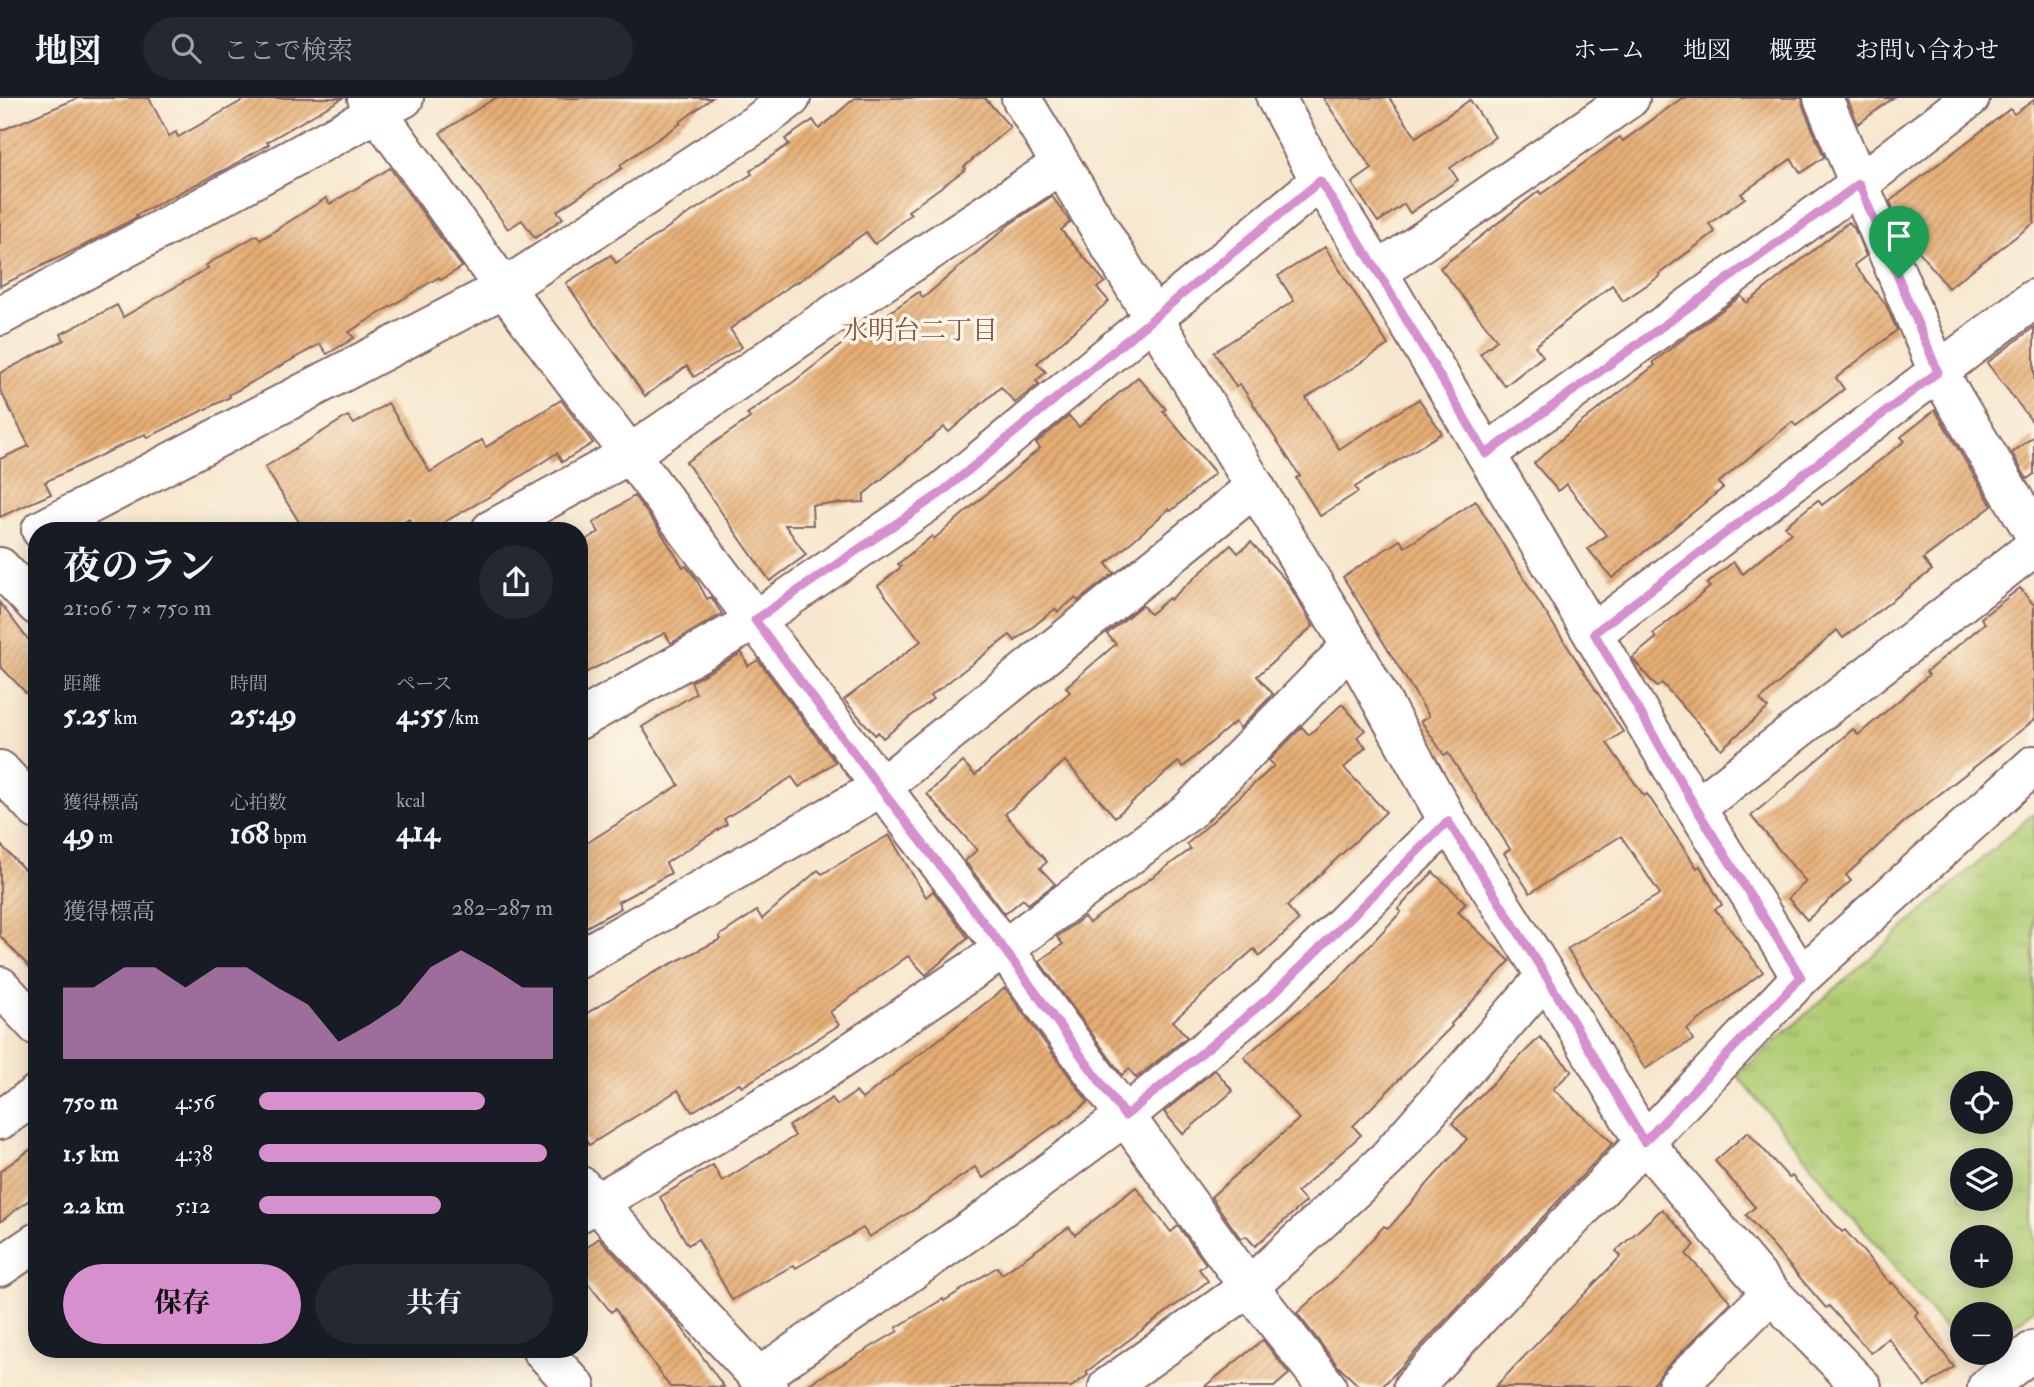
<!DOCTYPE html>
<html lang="ja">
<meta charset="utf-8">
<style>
body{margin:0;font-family:"IM FELL Double Pica","Noto Serif JP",serif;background:#242831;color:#f1f3f6;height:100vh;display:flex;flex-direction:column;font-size:26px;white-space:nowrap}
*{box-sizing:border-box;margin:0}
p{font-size:23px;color:#9ea1a6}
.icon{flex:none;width:38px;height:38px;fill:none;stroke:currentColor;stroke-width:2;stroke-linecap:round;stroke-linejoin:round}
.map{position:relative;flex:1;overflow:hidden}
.drawer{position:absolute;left:28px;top:424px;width:560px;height:836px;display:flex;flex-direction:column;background:#171b24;border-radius:28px;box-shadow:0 4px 18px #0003}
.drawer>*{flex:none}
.fabs{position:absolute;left:1950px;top:973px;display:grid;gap:14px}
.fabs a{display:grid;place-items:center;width:63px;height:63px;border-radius:50%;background:#171b24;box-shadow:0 4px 18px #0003;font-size:35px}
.pin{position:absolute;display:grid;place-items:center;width:60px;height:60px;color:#fff;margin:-72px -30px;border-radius:50% 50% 50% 0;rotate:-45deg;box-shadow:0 0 7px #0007}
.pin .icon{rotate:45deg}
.round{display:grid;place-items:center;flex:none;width:74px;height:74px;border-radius:37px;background:#242831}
.headline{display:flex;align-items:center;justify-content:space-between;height:119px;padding:0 35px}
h1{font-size:38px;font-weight:700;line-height:52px}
.stats{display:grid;grid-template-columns:repeat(3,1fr);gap:10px;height:119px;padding:7px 35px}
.stats div{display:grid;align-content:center}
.stats b{font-size:30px;font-weight:700}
.stats small{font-size:19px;font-weight:400}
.stats p{font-size:19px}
.chart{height:196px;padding:14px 35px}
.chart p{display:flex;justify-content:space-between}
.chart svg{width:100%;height:126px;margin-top:7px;fill:#d690ce;opacity:.7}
.primary-button{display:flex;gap:14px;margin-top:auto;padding:14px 35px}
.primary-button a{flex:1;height:80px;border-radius:42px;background:#d690ce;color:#111;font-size:28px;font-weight:700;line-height:80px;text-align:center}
.primary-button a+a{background:#242831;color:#f1f3f6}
ul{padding:0 35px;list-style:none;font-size:23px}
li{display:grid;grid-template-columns:112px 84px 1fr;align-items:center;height:52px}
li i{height:18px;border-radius:9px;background:#d690ce}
header{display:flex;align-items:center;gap:42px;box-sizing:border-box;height:98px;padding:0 35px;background:#171b24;border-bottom:2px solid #363941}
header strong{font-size:33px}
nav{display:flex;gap:38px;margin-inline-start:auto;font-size:24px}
.search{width:490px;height:63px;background:#242831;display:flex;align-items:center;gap:18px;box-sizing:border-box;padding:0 24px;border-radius:38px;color:#9ea1a6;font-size:26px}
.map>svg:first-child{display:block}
</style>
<header>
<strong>地図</strong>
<div class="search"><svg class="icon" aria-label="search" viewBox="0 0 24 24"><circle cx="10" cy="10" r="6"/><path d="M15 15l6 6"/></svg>ここで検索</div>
<nav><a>ホーム</a><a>地図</a><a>概要</a><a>お問い合わせ</a></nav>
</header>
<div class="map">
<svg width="2034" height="1289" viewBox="0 0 2034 1289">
<defs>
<pattern id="park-tufts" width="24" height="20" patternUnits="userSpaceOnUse" patternTransform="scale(1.75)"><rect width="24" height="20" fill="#afcc72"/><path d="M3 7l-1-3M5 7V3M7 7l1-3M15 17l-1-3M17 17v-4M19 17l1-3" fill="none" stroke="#98af63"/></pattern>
<pattern id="building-hatch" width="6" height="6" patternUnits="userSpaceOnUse" patternTransform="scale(1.75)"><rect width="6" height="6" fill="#e6ae74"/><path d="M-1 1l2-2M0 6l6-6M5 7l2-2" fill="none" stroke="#bc8d5f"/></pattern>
</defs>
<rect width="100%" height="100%" fill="#fcf5e5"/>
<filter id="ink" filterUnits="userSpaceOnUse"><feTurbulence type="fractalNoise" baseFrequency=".0143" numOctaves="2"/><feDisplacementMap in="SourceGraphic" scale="14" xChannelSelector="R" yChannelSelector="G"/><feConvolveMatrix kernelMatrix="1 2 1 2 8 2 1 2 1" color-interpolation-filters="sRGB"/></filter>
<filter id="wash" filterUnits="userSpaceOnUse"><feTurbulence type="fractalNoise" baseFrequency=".00686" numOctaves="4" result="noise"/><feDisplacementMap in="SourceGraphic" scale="28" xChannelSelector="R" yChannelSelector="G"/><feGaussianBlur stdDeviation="1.57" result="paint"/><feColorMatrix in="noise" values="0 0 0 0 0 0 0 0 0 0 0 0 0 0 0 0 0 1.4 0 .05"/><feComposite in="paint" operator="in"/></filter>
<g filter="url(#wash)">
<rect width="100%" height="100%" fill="#f6e7ce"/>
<path fill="url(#park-tufts)" stroke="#7c764e" stroke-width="2" fill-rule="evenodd" d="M2034,715V1211L2000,1238V1216H1962V1251L1737,977ZM1962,985H2000V1024H1962ZM1962,1062H2000V1101H1962ZM1962,1139H2000V1178H1962Z"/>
<g id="blocks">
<g fill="url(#building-hatch)">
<path d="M78,0H149L169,38L176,34L178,39L247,0H343L267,44L269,46L226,71L136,117L137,119L81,149L0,188V33Z"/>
<path d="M495,0H712L680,24L681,25L620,67L622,70L557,113L563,120L535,140L522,122L508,131L440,35Z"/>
<path d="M855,0H985L1010,29L964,69L966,71L908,113L911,116L875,146L866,134L798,184L797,183L730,231L742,249L694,279L687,268L645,298L566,185L611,157L616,165L685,118L752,76L750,73L789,46L785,41L813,22L819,31Z"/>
<path d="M1323,0H1389L1416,39L1470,2L1495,39L1450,70L1458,82L1410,115L1404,106L1378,124L1352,85L1372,71Z"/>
<path d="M1682,0H1802L1803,8L1824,59L1801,75L1791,61L1741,96L1745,100L1709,126L1715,134L1659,176L1660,178L1623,203L1612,187L1535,248L1543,258L1505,288L1480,256L1497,242L1440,170L1539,93L1541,96L1620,39L1623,43Z"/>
<path d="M1847,0H1893L1858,26Z"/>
<path d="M2034,2V125L1948,190L1901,130L1890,103L2010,11L2014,16Z"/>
<path d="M390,70L462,169L441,182L439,179L349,234L354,240L327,256L320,246L229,297L230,299L147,340L145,336L45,384L51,396L0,419V361L29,348L0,292V275L64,242L61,236L117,207L123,219L208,170L206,167L257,137L260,142L326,100L330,106Z"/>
<path d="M1052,98L1070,124L1061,132L1105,184L1097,190L1109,203L1037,265L1046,274L1036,283L1039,286L1015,305L1001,289L949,334L944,329L864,396V404L812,407L813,427H785L806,457L770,483L686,364L750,320L747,316L792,285L850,240L851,241L919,194L923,200L1010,126Z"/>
<path d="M1849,124L1854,130L1866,158L1854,167L1886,207L1897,232L1836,280L1844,291L1796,328L1792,324L1718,385L1723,390L1612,480L1588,451L1606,437L1566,386L1558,393L1534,365L1578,327L1655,267L1653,264L1691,235L1741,198L1747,205Z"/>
<path d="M1325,149L1388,247L1306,300L1339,351L1419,301L1442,335L1355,389L1358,394L1320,418L1296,380L1300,378L1240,286L1236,289L1214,254L1294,203L1278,178Z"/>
<path d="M2034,229V326L1987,265Z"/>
<path d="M1138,279L1166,311L1163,313L1215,375L1171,413L1169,411L1106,466L1114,475L1078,503L1075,500L1058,514L1055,511L1015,543L1010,537L930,598L933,601L883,640L878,634L875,637L844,602L921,543L878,488L901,469L898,466L932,438L934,441L1040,350L1036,345L1069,318L1079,329Z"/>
<path d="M561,302L593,345L562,364L557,355L487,400L430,432H416L409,421L391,432H304L265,369L348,318L354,326L388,305L430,374L482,342L486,349Z"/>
<path d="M1935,312L1992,408L1923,461L1932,472L1843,540L1837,532L1760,602L1768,610L1721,651L1662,585L1657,589L1632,560L1656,540L1653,536L1710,489L1707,486L1733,464L1743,476L1791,435L1785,428L1818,402L1822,407L1905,343L1901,339Z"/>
<path d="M2034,338V376L2027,381L2012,355Z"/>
<path d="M634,398L657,428L683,469L686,468L695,479L707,501L711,499L722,516L671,545L665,535L579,578V446L599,434L593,425Z"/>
<path d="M1476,403L1538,503L1623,634L1607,645L1644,698L1647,696L1697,770L1700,768L1722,807L1715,811L1763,874L1687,931L1693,942L1645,971L1567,851L1660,796L1621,738L1530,795L1504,755L1510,751L1448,655L1444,657L1421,623L1429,618L1343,479L1400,442L1405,449Z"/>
<path d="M1251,444L1288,485L1313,528L1257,578L1273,596L1240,630L1235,624L1183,669L1178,664L1115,719L1065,663L1005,716L1047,764L1040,770L1055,786L1028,806L1023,801L1005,816L965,763L977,752L927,696L963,664L975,677L1070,594L1066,589L1116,546L1107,536L1142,507L1150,516L1169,500L1170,502L1231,447L1238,455Z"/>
<path d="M2020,490L2034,507V622L1903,725L1846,777L1851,783L1807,822L1788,800L1806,784L1751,718L1853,631L1858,637L1929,577L1926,574L1985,525L1981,520Z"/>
<path d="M0,505L37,553V606L0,568Z"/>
<path d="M742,555L748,568L758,562L835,664L799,689L792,679L724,721L727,726L666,765L671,775L618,804L621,810L579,833V750L679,687L642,629L696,595L691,584Z"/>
<path d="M1342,606L1365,632L1357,639L1366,649L1344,670L1386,714L1287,808L1299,822L1260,858L1254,851L1173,923L1187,939L1136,980L1129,971L1122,977L1039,863L1063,846L1057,839L1084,819L1089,825L1191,751L1187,746L1274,668L1269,662L1302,629L1309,637Z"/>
<path d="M889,737L926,799L933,793L968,840L926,877L908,858L830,914L839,927L742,989L739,985L692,1014L678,992L589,1047L579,1030V920L653,875L721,841L719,838L757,813L762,821L818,772L822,776Z"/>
<path d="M0,746L37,785V877L0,838Z"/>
<path d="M1433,774L1466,805L1458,814L1510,863L1451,926L1452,928L1353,1028L1361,1037L1297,1094L1306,1104L1255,1148L1246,1138L1241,1141L1211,1099L1299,1021L1244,959L1340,879L1401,814L1398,811Z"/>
<path d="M1005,890L1088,1004L1055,1029L1054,1028L983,1080L975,1069L920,1108L869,1139L863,1130L796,1170L794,1167L732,1202L698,1141L688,1147L660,1099L713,1067L722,1083L795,1038L789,1028L832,1000L837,1007L856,994L862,1001Z"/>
<path d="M1540,939L1572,973L1553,991L1613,1045L1382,1289H1360L1338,1268L1297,1215L1340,1176L1384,1128L1388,1131L1467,1041L1452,1025Z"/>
<path d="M1215,972L1233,993L1183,1036L1164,1014Z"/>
<path d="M1748,1034L1789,1080L1792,1078L1842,1134L1845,1132L1891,1186L1892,1184L1918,1214L1915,1217L1954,1269L1925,1289L1888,1240L1871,1255L1829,1208L1826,1210L1746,1117L1755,1109L1715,1063Z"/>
<path d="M37,1047V1096L0,1124V1073Z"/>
<path d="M1136,1089L1171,1134L1178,1128L1206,1166L1199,1171L1208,1183L1086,1274L1088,1277L1071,1289H804L898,1233L896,1230L943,1201L944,1203L997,1169L1002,1176L1069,1129L1075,1137Z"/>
<path d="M1662,1111L1695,1147L1686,1156L1731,1204L1662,1274L1656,1283L1650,1289H1495L1621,1158L1616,1153Z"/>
<path d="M599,1140L679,1226L724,1289H670L615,1211L611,1214L579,1174V1156Z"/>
<path d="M1263,1242L1289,1276L1274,1289H1204Z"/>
</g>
</g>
</g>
<g filter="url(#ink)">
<use href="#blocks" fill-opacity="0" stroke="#866564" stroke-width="2"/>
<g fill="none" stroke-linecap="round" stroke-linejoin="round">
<g stroke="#866564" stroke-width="42">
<g id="minor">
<path d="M367,0L504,190L1004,851L1249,1189L1327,1289"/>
<path d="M1021,0L1351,548L1448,723L1546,878L1644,1044L1771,1195L1862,1289"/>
<path d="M1276,0L1320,83L1378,174L1696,710L1801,879"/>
<path d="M1823,0L1938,274L2034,435"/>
<path d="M1378,174L1630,0"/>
<path d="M0,218L404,0"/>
<path d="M1486,356L1859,86L1970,0"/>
<path d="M41,432L504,190L756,26L791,0"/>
<path d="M491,432L630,356L822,224L1060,67"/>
<path d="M0,469L37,508"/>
<path d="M1593,535L2034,201"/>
<path d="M579,622L756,522L941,395L1320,83"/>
<path d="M1696,710L2034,449"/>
<path d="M579,861L880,690L1255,389"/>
<path d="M0,888L37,928"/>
<path d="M0,1022L37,996"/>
<path d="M581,1088L768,1289"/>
<path d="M579,1115L811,981L1004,851L1189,713L1351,548"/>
<path d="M0,1169L37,1144"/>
<path d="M759,1279L989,1119L1125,1018L1271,898L1448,723"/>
<path d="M1108,1289L1249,1189L1387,1061L1546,878"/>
<path d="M1413,1289L1801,879L2034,667"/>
<path d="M1677,1289L1771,1195"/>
<path d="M1987,1289L2034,1252"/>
</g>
</g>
<g stroke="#866564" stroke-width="42">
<g id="tertiary">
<path d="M0,672L37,712"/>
<path d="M541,1251L576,1289"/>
</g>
</g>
<use href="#minor" stroke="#fff" stroke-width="38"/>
<use href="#tertiary" stroke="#fff" stroke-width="38"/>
</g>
</g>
<g fill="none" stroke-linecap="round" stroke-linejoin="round" filter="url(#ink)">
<g stroke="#fff" stroke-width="14">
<path id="route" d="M1320,83L1378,174L1486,356L1859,86L1938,274L1594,535L1696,710L1801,879L1644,1044L1546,878L1448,723L1271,898L1125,1018L1004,851L880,690L755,522L941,395Z"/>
</g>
<use href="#route" stroke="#d690ce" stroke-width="9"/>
</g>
<g text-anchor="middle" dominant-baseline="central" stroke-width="7" stroke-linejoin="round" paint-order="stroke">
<g font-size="26" fill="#815145" stroke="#fcf5e5">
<text x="920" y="233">水明台二丁目</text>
</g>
</g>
</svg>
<div class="fabs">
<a><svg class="icon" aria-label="locate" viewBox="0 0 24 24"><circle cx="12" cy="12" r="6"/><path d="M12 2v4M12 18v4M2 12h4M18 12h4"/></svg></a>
<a><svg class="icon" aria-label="layers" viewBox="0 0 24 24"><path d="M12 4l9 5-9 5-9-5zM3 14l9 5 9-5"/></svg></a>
<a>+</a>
<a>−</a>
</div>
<div class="pin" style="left:1899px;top:180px;background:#1e9e55"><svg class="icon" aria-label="arrive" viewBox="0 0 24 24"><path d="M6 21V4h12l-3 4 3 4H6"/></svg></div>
<section class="drawer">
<div class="headline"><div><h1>夜のラン</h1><p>21:06 · 7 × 750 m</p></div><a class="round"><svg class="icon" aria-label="share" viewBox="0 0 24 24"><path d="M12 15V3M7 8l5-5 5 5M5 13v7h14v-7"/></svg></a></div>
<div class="stats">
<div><p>距離</p><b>5.25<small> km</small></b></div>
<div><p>時間</p><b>25:49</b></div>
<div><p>ペース</p><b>4:55<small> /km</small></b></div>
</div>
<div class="stats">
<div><p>獲得標高</p><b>49<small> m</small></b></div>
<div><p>心拍数</p><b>168<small> bpm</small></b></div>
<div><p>kcal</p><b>414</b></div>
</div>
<div class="chart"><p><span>獲得標高</span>282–287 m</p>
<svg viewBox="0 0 160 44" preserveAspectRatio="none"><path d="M0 44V19L10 19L20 12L30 12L40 19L50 12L60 12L70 19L80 25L90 38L100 32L110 25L120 12L130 6L140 12L150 19L160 19V44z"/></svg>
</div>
<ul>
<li><b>750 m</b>4:56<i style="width:77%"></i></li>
<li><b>1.5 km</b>4:38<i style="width:98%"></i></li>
<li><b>2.2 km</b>5:12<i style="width:62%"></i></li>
</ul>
<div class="primary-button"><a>保存</a><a>共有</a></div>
</section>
</div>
